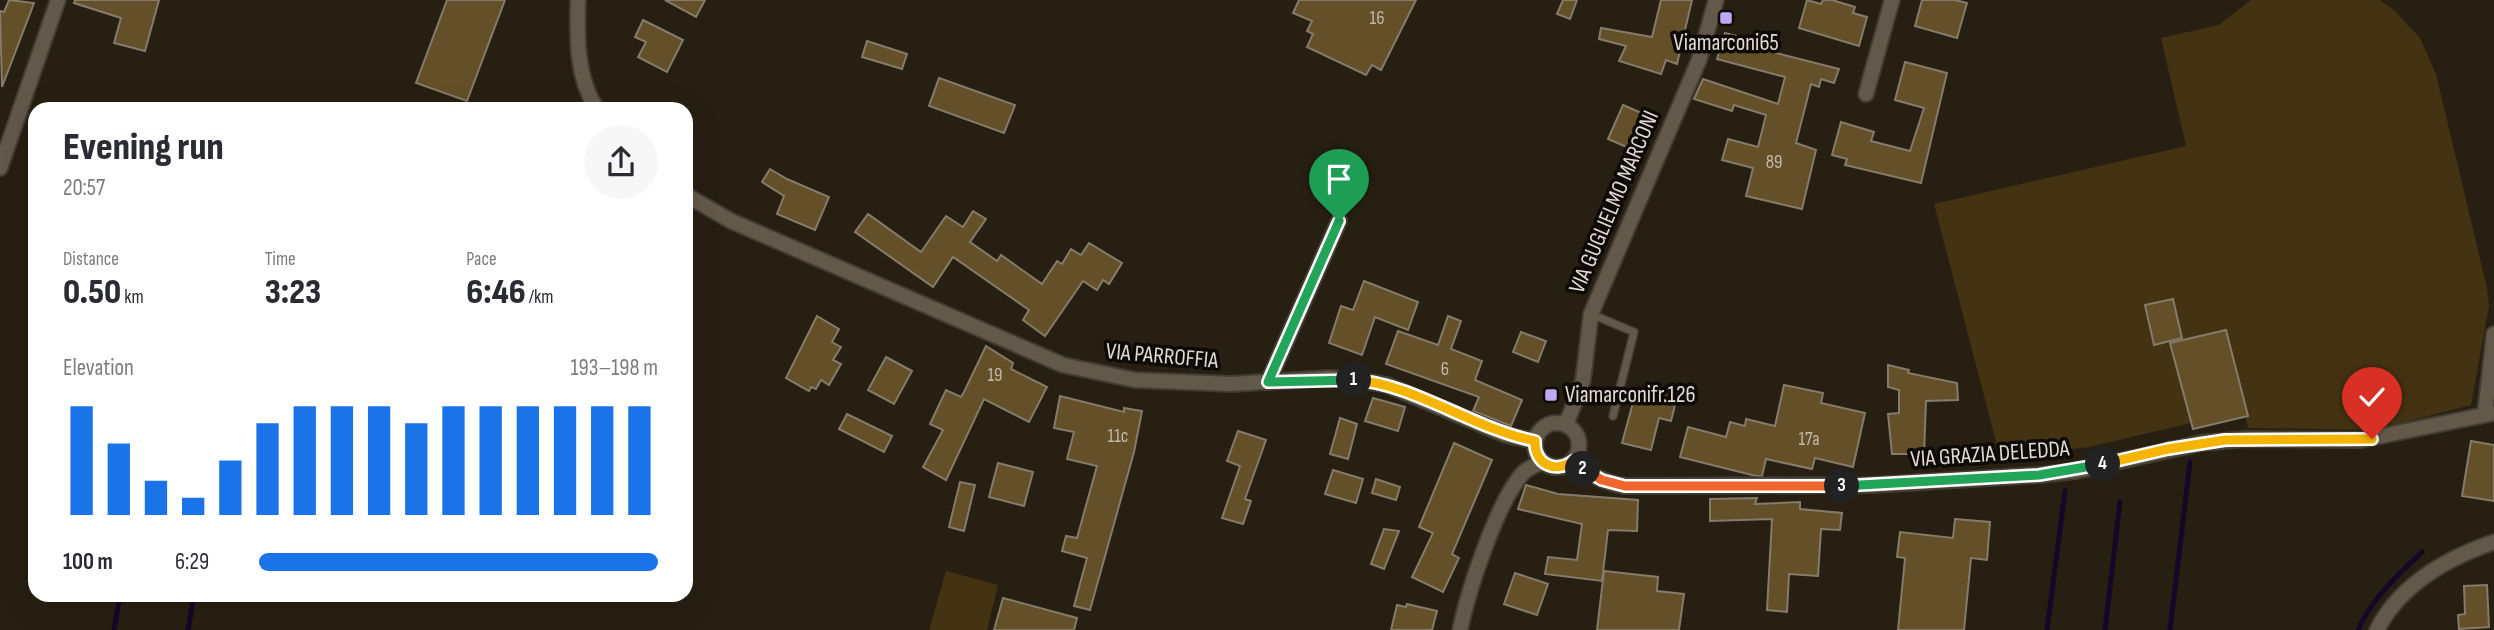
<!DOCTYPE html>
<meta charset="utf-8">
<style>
body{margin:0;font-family:"Sofia Sans Condensed",sans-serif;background:#f7f7f7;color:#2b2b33;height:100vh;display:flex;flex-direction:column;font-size:26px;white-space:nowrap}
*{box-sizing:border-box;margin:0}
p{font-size:23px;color:#7c7c81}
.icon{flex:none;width:38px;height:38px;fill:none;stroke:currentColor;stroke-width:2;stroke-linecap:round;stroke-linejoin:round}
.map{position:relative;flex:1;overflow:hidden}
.sheet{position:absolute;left:28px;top:102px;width:665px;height:500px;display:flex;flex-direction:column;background:#fff;border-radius:21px;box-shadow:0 7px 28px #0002}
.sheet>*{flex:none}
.pin{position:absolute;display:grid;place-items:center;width:60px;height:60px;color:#fff;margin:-72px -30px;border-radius:50% 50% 50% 0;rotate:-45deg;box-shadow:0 0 7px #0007}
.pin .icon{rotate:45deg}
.km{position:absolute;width:35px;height:35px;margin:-18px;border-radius:50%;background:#222;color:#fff;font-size:19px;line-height:35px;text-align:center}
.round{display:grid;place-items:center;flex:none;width:74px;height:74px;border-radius:37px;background:#f7f7f7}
.overview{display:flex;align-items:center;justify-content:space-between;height:119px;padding:0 35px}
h1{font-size:38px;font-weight:800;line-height:52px}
.metrics{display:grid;grid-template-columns:repeat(3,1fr);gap:10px;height:119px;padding:7px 35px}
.metrics div{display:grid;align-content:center}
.metrics b{font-size:35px;font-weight:800}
.metrics small{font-size:19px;font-weight:400}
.metrics p{font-size:19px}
.chart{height:196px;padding:14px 35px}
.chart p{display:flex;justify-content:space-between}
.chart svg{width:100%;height:126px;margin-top:7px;stroke:#1a73e8;stroke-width:6}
ul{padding:0 35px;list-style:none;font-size:23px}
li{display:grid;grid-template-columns:112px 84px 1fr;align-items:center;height:52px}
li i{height:18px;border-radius:9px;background:#1a73e8}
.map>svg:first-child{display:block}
</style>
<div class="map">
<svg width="2494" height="630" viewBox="0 0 2494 630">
<rect width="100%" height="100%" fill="#271f12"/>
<g fill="#443312">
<path d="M2251,0H2380L2395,11L2420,38L2436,74L2487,288L2489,306L2471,405L2374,430L2248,428L2245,416L2206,420L2207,426L2193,429L2191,423L2089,447L2000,457L1934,204L2186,146L2161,38L2219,25Z"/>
<path d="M946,571L998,585L987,630H929Z"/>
</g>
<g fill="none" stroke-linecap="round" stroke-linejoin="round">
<g stroke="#130827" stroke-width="5">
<path d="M114,630L120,595"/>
<path d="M188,630L194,595"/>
<path d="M2047,630L2065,491"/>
<path d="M2105,630L2120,502"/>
<path d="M2170,630L2190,462"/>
<path d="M2358,630C2372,598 2397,576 2422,552"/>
</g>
</g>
<g fill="#634f28" stroke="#857b6b" stroke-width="2">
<path d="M9,0L34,3L2,87L0,11L4,12Z"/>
<path d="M75,0H159L145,51L114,43L121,18L74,3Z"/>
<path d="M447,0H505L467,101L416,83Z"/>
<path d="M665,0H705L696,17Z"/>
<path d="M1299,0H1416L1381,70L1372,65L1366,75L1307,47L1313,34L1307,31L1312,21L1293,13Z"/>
<path d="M1563,0H1577L1570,19L1557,14Z"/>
<path d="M1661,0H1692L1677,64L1666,60L1661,74L1619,61L1626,46L1599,39L1601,28L1652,37Z"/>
<path d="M1807,0L1821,4L1823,0H1832L1855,7L1853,13L1867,17L1859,46L1799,28Z"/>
<path d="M1922,0H1955L1967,3L1957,38L1915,26Z"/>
<path d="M643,20L683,40L667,72L638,57L646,42L635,37Z"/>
<path d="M1725,33L1740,37L1737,43L1839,69L1834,83L1821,79L1819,87L1811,84L1796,143L1816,150L1802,209L1746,196L1753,168L1722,160L1728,139L1758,147L1766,115L1734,105L1732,111L1694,99L1703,79L1778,104L1785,77L1717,59Z"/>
<path d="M867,41L907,54L902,69L862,57Z"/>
<path d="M1905,62L1947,73L1921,183L1845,165L1847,159L1832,155L1841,122L1874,132L1871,141L1910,151L1924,108L1895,100Z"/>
<path d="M939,78L1015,105L1004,133L929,106Z"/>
<path d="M1623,105L1653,118L1638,152L1608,139Z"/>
<path d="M770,169L787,179L829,197L815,230L777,214L784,196L762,182Z"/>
<path d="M973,211L986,219L970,242L997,261L1001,255L1042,284L1057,261L1062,264L1071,249L1081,255L1089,243L1122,263L1109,284L1103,280L1097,290L1083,281L1045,336L1023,320L1029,310L953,257L933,287L855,232L868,214L921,252L946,216L963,227Z"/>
<path d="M1364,281L1418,302L1408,330L1375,317L1362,355L1329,343L1341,306L1353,310Z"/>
<path d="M2173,299L2182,338L2154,345L2145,305Z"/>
<path d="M817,316L839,329L832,342L841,347L833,360L841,364L829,385L821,380L816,389L811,387L809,391L786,378Z"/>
<path d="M1448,316L1461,321L1451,349L1482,361L1475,380L1522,400L1511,426L1473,411L1479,397L1386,364L1398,331L1438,345Z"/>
<path d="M2226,330L2248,416L2193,429L2170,343Z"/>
<path d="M1521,332L1546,341L1538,362L1513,352Z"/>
<path d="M986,346L1013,363L1011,369L1047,387L1029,422L984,399L946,480L923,467L943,430L930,424L946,390L961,397L964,392Z"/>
<path d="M886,357L912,371L894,404L868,390Z"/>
<path d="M1888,365L1909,370L1908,373L1957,383L1958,400L1926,401L1924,454H1892L1888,414L1899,413V390L1888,387Z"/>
<path d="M1784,385L1823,393L1821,403L1865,413L1853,467L1815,458L1812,469L1766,459L1762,476H1756L1680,457L1688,427L1726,437L1730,422L1745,426L1746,419L1775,426Z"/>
<path d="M1651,386L1678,393L1671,421L1659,418L1651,450L1622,443L1634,399L1646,403Z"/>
<path d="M1060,396L1124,412V408L1142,411L1134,452L1090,610L1074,606L1087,558L1062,551L1066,536L1077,538L1097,466L1067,459L1074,432L1054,428Z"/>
<path d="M1373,398L1405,407L1398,431L1365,421Z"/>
<path d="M847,414L892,436L884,452L839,429Z"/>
<path d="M1340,418L1357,424L1348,459L1330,454Z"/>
<path d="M1238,431L1266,440L1245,499L1251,501L1243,524L1222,518L1240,466L1227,461Z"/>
<path d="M2471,441L2494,445V501L2462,496Z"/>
<path d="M1454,443L1492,460L1452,554L1459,558L1443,592L1412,577L1433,533L1419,527Z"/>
<path d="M998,463L1033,472L1024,506L989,497Z"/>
<path d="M1333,470L1363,479L1356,503L1325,494Z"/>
<path d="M1376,479L1400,487L1396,500L1372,493Z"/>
<path d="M960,482L975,485L964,531L949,527Z"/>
<path d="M1526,485L1558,494L1638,500L1637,531L1608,530L1602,581L1545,574L1548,557L1577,560L1582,524L1518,509Z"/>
<path d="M1757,498L1755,504L1800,502V509L1842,513L1840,530L1821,529L1818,576L1789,574L1787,612L1767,610L1772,519L1710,521V499Z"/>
<path d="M1955,519L1990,522L1987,560L1971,558L1964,630H1898L1905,558L1897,557L1900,532L1953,538Z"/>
<path d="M1384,529L1399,531L1384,569L1371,564Z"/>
<path d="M1604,571L1658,577L1657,591L1684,594L1679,630H1597Z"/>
<path d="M1515,573L1548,584L1537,615L1504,604Z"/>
<path d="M2487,585L2489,627L2459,629L2458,615L2465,614L2464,586Z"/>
<path d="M1003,598L1077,618L1074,630H994Z"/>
<path d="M1407,604L1437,611L1432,630H1391L1397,605L1406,607Z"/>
</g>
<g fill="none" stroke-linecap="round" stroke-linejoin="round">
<g stroke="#423c33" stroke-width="10">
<path id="lane" d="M1591,314L1634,332L1613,416"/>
</g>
<g stroke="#423c33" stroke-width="18">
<g id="street">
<path d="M578,0C577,37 576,76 596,108"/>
<path d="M1866,94L1892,0"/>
<path d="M0,168L58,0"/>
<path d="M686,195L731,221L1063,365L1135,380L1232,384L1330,378L1359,380L1387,385L1506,435L1535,441"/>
<path d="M1268,382L1339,221"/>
<path d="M2485,413L2494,334"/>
<circle cx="1557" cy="445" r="22"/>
<path d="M1566,425L1583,380L1591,314L1699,60L1716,0"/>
<path d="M1573,461C1589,475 1605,483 1625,486L1872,485L2039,475L2076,471L2201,443L2246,439L2361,440L2494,413"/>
<path d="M1460,630C1468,591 1497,502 1523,473C1528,468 1535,465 1542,462"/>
<path d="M2377,630C2400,585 2447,558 2494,542"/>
</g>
</g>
<use href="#lane" stroke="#62594a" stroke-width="7"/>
<use href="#street" stroke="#62594a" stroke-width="14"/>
</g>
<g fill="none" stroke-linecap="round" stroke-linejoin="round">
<g stroke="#fff" stroke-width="14">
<path id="split-1" d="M1339,221L1268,382L1354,380"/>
</g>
<g stroke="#fff" stroke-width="14">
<path id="split-2" d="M1354,380C1412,383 1474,429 1535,441C1534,464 1555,474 1573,461L1583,469"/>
</g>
<g stroke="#fff" stroke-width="14">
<path id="split-3" d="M1583,469L1602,480L1625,486H1842"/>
</g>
<g stroke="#fff" stroke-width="14">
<path id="split-4" d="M1842,486L2039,475L2103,464"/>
</g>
<g stroke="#fff" stroke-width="14">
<path id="split-5" d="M2103,464L2168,449L2225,440L2372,439"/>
</g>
<use href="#split-1" stroke="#22a559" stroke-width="9"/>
<use href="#split-2" stroke="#f5b400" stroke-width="9"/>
<use href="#split-3" stroke="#f0652b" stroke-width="9"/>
<use href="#split-4" stroke="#22a559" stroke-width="9"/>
<use href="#split-5" stroke="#f5b400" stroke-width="9"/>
</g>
<g fill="#bcaaf5" stroke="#0d0a05" stroke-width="2.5">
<rect x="1719" y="11" width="14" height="14" rx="3.5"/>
<rect x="1544" y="388" width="14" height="14" rx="3.5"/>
</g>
<g text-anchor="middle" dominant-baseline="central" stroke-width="7" stroke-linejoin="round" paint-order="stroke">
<g font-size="19" fill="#c2b9a8">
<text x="1377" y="18">16</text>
<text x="1774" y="162">89</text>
<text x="1445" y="369">6</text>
<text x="995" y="375">19</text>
<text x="1118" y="436">11c</text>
<text x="1809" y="439">17a</text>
</g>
<g font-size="23" fill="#e1dcd3" stroke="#0d0a05">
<text x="1726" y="43">Viamarconi65</text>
<text x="1565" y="395" text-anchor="start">Viamarconifr.126</text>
</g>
<g font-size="23" fill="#e1dcd3" stroke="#0d0a05">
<text transform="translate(1614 202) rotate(-67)">VIA GUGLIELMO MARCONI</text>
<text transform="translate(1162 356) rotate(5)">VIA PARROFFIA</text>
<text transform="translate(1990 454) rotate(-4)">VIA GRAZIA DELEDDA</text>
</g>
</g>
</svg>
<div class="pin" style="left:1339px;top:221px;background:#1e9e55"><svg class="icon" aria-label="arrive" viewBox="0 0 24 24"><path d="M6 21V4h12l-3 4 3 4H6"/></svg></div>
<div class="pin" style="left:2372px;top:439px;background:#d93025"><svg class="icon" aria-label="check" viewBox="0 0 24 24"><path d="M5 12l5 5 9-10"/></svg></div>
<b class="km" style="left:1354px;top:380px">1</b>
<b class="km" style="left:1583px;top:469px">2</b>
<b class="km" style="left:1842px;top:486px">3</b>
<b class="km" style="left:2103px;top:464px">4</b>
<section class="sheet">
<div class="overview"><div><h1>Evening run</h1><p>20:57</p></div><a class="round"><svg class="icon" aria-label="share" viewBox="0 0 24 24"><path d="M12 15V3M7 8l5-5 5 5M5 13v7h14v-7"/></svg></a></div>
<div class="metrics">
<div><p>Distance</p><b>0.50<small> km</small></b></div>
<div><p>Time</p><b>3:23</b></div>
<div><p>Pace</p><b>6:46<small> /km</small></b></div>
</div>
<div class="chart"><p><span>Elevation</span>193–198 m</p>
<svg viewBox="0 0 160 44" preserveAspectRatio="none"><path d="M5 44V6M15 44V19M25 44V32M35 44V38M45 44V25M55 44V12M65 44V6M75 44V6M85 44V6M95 44V12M105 44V6M115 44V6M125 44V6M135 44V6M145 44V6M155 44V6"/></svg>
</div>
<ul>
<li><b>100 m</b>6:29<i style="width:100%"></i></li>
</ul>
</section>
</div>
